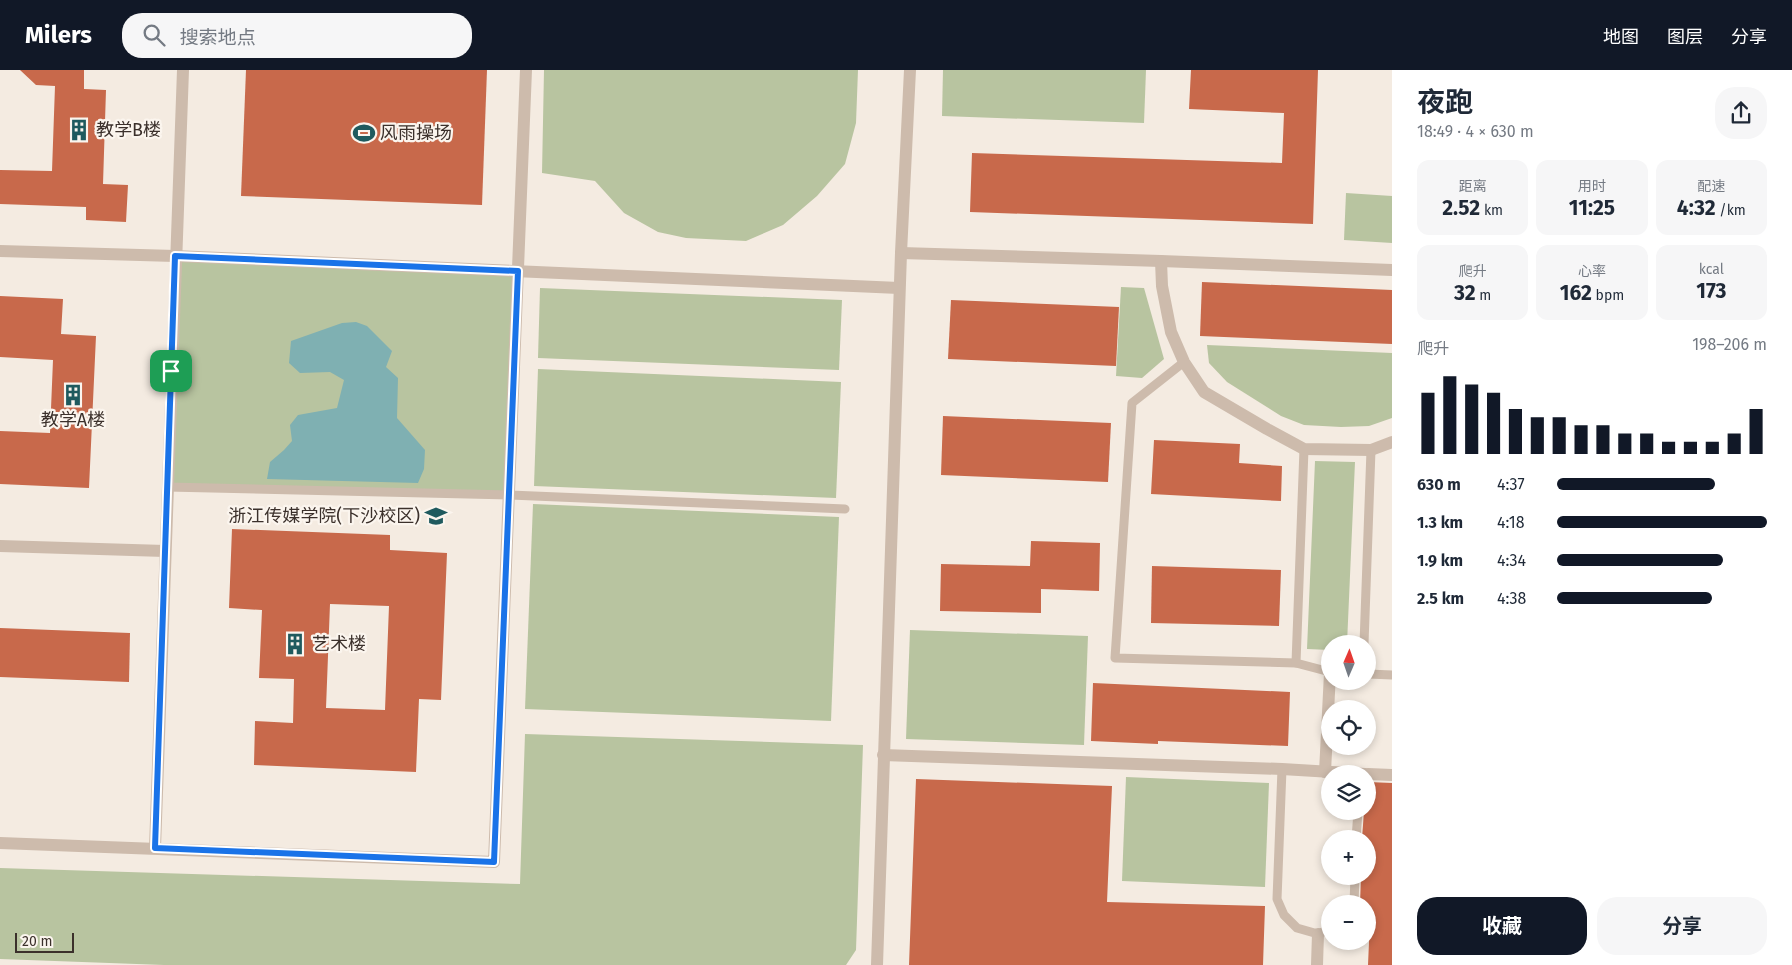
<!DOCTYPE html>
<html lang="zh">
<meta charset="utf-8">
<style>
body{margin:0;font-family:"Fira Sans","Noto Sans SC",sans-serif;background:#f6f6f7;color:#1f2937;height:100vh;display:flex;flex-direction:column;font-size:19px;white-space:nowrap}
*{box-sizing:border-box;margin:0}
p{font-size:16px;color:#747a83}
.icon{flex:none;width:28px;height:28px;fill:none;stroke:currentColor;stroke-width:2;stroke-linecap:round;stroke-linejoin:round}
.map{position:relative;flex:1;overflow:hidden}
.panel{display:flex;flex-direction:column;background:#fff;width:400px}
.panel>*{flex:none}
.needle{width:32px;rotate:2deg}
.controls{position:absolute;left:1321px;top:565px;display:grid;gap:10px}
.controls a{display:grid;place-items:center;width:55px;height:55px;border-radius:50%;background:#fff;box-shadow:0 2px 8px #0003;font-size:25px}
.scale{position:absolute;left:15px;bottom:12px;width:59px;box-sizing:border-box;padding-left:5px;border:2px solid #3b302b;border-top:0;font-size:14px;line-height:18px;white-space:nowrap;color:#3b302b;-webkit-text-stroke:4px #fbf5ee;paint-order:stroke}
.pin{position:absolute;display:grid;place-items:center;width:42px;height:42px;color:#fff;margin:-21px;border-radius:10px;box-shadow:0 2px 8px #0006}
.round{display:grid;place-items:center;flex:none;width:52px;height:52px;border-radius:20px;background:#f6f6f7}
.headline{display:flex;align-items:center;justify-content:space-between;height:85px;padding:0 25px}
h1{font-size:28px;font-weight:700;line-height:38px}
.figures{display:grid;grid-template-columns:repeat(3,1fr);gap:8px;height:85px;padding:5px 25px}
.figures div{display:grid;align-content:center;border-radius:12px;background:#f6f6f7;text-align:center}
.figures b{font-size:21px;font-weight:700}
.figures small{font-size:14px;font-weight:400}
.figures p{font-size:14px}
.chart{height:140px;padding:10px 25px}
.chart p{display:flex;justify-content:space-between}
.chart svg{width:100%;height:90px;margin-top:5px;stroke:#111827;stroke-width:6}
.cta{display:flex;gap:10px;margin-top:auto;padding:10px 25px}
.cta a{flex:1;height:58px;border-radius:20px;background:#111827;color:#fff;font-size:20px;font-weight:700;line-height:58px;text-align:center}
.cta a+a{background:#f6f6f7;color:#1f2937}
ul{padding:0 25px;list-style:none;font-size:16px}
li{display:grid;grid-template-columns:80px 60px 1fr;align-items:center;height:38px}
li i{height:12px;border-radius:6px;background:#111827}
header{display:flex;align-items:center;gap:30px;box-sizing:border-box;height:70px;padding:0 25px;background:#111827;color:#fff}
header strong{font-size:24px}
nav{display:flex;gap:28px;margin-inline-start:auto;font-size:18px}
.search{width:350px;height:45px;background:#f6f6f7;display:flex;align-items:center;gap:12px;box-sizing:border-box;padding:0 18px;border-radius:20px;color:#747a83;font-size:19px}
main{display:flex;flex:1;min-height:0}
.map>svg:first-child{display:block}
</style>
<header>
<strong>Milers</strong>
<div class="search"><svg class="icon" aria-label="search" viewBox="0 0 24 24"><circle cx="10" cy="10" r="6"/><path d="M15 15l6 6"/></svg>搜索地点</div>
<nav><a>地图</a><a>图层</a><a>分享</a></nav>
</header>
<main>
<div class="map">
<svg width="1392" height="895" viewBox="0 0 1392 895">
<rect width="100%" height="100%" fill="#f4ebe1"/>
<g fill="#b8c4a0">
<path d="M544,0H858L856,53L845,94L817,126L783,155L746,171L686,168L658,162L624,143L595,111L542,103Z"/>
<path d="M943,0H1146L1144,53L942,46Z"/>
<path d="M1346,123L1392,126V173L1344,170Z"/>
<path d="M175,186L519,201L510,425L167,417Z"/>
<path d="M1121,217L1144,218L1164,289L1142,308L1116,306Z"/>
<path d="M540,218L842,230L839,300L538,288Z"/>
<path d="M1207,275L1392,283V348L1369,356L1341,357L1304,355L1281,346L1227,312L1209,293Z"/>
<path d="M538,299L841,312L836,428L534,416Z"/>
<path d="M1315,391L1355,392L1347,574H1330V580L1307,579Z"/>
<path d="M533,434L839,447L831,651L525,639Z"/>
<path d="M910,560L1088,566L1084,675L906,669Z"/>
<path d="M525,664L863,675L856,880L846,895H164L0,889V798L520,814Z"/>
<path d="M1126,707L1269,713L1265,817L1122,811Z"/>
</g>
<path fill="#7fb0b2" d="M356,252L367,256L392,281L386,297L398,308L397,348L425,380L424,399L418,413L267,409L270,392L284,380L292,371L290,355L298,345L337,338L344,310L330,302L300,303L289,293L291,271L342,253Z"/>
<g fill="#c8694b" fill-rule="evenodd">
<path d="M20,0H84V19L106,20L103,114L128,115L126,152L86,150V137L0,134V100L52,101L55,16L36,15Z"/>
<path d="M246,0H487L482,135L241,126Z"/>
<path d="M1191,0H1318L1313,154L970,142L972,83L1282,93L1284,43L1189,39Z"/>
<path d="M1202,212L1392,220V274L1200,266Z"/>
<path d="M0,226L63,229L61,264L96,266L89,418L0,414V361L50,363L53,290L0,287Z"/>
<path d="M951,230L1119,237L1116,296L948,289Z"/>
<path d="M943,346L1111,353L1108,412L941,405Z"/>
<path d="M1154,370L1240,374L1239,393L1282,396L1281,431L1151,424Z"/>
<path d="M232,459L390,465V480L447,483L441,630L419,629L416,702L254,695L255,651L293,653L294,609L259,608L262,540L229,538ZM330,534L389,536L385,640L326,638Z"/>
<path d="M1031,471L1100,473L1099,521L1041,519V543L940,541L941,494L1030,496Z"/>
<path d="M1152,496L1281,500L1279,556L1151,553Z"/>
<path d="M0,558L130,563L129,612L0,607Z"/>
<path d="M1093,613L1290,622L1288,676L1158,671V674L1091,671Z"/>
<path d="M916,709L1112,716L1107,832L1265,836L1263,895H909Z"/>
<path d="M1368,712L1392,713V895H1368L1370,849H1368V834H1360L1361,806H1368V769H1362L1364,741H1368Z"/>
</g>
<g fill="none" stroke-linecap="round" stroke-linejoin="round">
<g stroke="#cdbbac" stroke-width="9">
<path d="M1184,292L1132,333L1115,588L1296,593"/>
<path d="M1304,379L1296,593L1330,602"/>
<path d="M167,417L510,425L845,439"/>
<path d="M1364,574L1371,380"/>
<path d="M1368,604L1392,605"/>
<path d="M1282,699L1277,829L1284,845L1297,858L1318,864L1330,859"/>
<path d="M1356,769L1358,741"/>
<path d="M1354,834L1355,806"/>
</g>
<path stroke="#cdbbac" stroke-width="12" d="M0,181L175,186"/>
<g stroke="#cdbbac" stroke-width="12">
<path d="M901,183L1161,191L1392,200"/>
<path d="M175,186L899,218"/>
<path d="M1161,191L1162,216L1171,262L1184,292L1204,322L1267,359L1304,379L1371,380L1392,372"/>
<path d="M0,476L165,481"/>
<path d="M883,685L1282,699L1365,704"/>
<path d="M1325,702L1330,603"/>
<path d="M1368,704L1392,705"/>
<path d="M0,773L494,792L526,0"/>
<path d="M155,778L183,0"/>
<path d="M877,895L901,183L910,0"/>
<path d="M1317,895L1318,864"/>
</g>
</g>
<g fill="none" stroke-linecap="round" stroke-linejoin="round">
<g stroke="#fff" stroke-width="10">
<path id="route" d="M175,186L518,201L494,792L155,778Z"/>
</g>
<use href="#route" stroke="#1a73e8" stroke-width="6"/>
</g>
<defs>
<g id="building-bare" transform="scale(1.725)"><path d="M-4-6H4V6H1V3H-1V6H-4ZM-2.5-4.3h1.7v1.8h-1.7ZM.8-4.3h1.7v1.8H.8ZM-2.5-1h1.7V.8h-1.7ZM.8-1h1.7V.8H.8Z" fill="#1f5a5e" stroke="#fbf5ee" stroke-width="2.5" paint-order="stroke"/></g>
<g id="stadium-bare" transform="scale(1.725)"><path d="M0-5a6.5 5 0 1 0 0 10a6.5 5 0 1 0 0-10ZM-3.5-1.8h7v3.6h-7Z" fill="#1f5a5e" stroke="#fbf5ee" stroke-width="2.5" paint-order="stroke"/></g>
<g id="university-bare" transform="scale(1.725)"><path d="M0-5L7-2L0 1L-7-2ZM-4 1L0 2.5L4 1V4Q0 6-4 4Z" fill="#1f5a5e" stroke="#fbf5ee" stroke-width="2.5" paint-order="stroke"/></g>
</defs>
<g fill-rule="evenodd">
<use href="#building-bare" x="79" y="60"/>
<use href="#stadium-bare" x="364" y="63"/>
<use href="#building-bare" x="73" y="325"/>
<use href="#university-bare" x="436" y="446"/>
<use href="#building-bare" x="295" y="574"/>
</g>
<g text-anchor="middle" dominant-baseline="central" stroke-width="4.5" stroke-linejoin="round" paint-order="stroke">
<g font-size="18" fill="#3b302b" stroke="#fbf5ee" text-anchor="start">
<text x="96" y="60">教学B楼</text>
<text x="380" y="63">风雨操场</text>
<text x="73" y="350" text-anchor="middle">教学A楼</text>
<text x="420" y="446" text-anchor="end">浙江传媒学院(下沙校区)</text>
<text x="312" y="574">艺术楼</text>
</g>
</g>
</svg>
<div class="controls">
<a><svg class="needle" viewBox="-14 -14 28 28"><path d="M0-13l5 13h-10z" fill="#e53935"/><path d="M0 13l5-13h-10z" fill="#747a83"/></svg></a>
<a><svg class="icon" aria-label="locate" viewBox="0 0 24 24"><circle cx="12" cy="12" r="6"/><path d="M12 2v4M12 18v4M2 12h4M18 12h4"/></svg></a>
<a><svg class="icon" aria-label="layers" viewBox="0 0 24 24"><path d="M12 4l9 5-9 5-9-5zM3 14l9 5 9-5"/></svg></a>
<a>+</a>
<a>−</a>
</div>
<div class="scale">20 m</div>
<div class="pin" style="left:171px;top:301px;background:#1e9e55"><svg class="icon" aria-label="arrive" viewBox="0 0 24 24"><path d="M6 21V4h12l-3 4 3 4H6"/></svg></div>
</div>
<section class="panel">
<div class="headline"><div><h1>夜跑</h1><p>18:49 · 4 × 630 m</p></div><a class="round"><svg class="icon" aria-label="share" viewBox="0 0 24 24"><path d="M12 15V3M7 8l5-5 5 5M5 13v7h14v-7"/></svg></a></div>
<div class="figures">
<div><p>距离</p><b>2.52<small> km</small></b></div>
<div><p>用时</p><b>11:25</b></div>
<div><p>配速</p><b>4:32<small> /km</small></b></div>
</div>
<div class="figures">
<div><p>爬升</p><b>32<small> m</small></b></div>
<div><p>心率</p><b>162<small> bpm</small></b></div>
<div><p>kcal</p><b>173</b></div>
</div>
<div class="chart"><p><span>爬升</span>198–206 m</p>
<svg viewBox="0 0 160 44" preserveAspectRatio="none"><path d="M5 44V14M15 44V6M25 44V10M35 44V14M45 44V22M55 44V26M65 44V26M75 44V30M85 44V30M95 44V34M105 44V34M115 44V38M125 44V38M135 44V38M145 44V34M155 44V22"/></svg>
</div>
<ul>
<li><b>630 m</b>4:37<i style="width:75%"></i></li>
<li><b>1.3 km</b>4:18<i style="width:100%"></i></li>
<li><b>1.9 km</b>4:34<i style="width:79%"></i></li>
<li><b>2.5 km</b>4:38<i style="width:74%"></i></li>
</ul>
<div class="cta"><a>收藏</a><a>分享</a></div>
</section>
</main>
